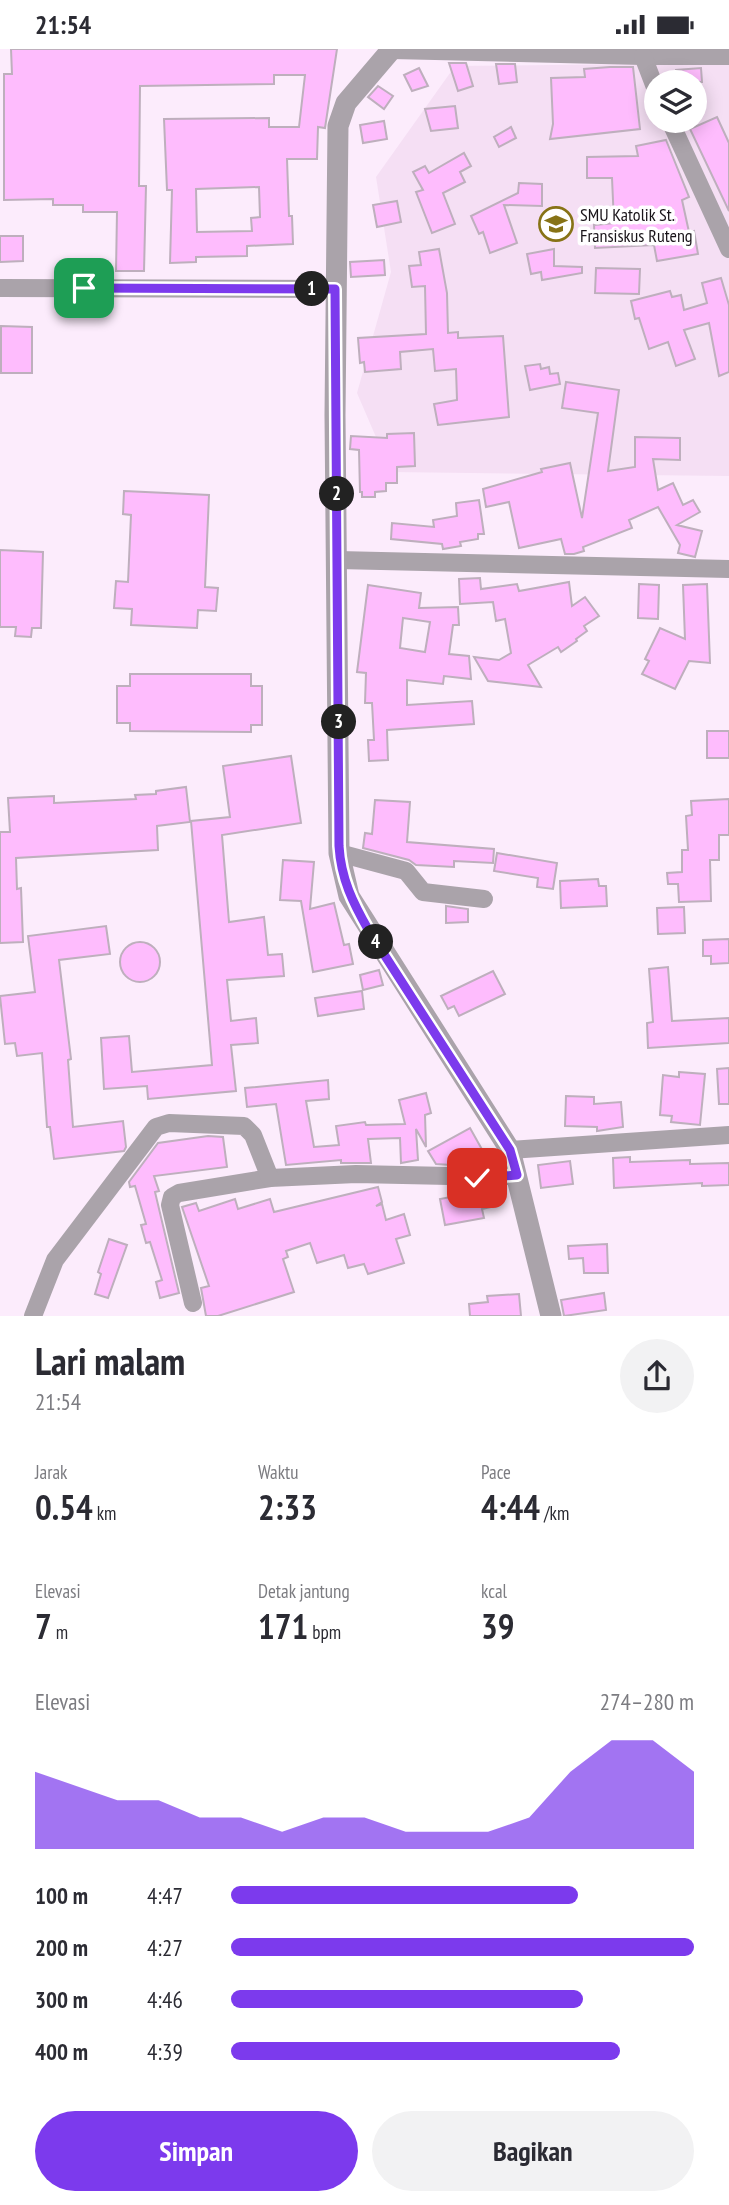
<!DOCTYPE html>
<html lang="id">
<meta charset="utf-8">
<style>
body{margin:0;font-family:"PT Sans Narrow",sans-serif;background:#f2f2f3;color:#2b2b33;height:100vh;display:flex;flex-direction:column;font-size:26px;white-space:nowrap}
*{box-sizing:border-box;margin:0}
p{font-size:23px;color:#7c7c81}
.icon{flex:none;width:38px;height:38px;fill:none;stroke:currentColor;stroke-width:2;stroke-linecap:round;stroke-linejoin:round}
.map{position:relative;height:1267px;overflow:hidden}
.panel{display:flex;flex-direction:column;background:#fff;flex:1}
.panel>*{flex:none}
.controls{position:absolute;left:644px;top:21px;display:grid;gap:14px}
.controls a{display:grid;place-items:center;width:63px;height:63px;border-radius:50%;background:#fff;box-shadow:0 4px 18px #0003;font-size:35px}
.pin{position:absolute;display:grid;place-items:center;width:60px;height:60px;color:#fff;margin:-30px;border-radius:14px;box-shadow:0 4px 10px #0006}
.km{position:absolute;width:35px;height:35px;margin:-18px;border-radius:50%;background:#222;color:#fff;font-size:19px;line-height:35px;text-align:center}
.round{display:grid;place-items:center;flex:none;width:74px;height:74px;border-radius:37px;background:#f2f2f3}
.overview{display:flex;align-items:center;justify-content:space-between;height:119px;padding:0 35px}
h1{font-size:38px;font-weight:600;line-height:52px}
.figures{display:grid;grid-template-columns:repeat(3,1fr);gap:10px;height:119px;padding:7px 35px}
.figures div{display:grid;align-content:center}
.figures b{font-size:35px;font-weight:600}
.figures small{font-size:19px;font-weight:400}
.figures p{font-size:19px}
.chart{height:196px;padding:14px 35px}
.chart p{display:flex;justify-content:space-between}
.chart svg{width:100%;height:126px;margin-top:7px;fill:#7c3aed;opacity:.7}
.button{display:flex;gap:14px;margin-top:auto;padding:14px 35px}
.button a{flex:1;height:80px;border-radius:42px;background:#7c3aed;color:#fff;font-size:28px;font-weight:600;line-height:80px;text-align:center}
.button a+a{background:#f2f2f3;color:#2b2b33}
ul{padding:0 35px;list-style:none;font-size:23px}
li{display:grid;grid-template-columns:112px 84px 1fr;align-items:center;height:52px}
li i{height:18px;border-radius:9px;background:#7c3aed}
.status{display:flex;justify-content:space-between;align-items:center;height:49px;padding:0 35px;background:#fff;direction:ltr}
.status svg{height:19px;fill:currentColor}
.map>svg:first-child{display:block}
</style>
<div class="status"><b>21:54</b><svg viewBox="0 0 49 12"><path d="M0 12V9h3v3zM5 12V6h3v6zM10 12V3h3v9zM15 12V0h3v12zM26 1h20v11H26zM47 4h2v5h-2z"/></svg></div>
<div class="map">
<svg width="729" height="1267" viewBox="0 0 729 1267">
<rect width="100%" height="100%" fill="#fcecfc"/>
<path fill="#f5dff4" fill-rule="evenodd" d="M729,14V427L391,423L357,344L391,223L376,128L455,17ZM656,33H695V72H656Z"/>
<g fill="#febcfd" stroke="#beafbd" stroke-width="2" fill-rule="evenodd">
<path d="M11,0H337L325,79L318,78L317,110H287L289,167H292L293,195L247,197V207L196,208V213L170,214L172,141H167L164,70L269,69V78H299L305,26H274V35L140,37L139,137H146L144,222H116L117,163H83V156H53V150L4,151V25H12ZM259,138L260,168L251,169L252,182L197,183L196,140Z"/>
<path d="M449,14H466L473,37L458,42Z"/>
<path d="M496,15H515L517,33L499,35Z"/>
<path d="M610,18H633L640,80L550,90L553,75L551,29L585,28L584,20Z"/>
<path d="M419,19L428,37L412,42L404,26Z"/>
<path d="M701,19L702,33H676V21Z"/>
<path d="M378,37L393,47L384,60L368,48Z"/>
<path d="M455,57L458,79L431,82L425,60Z"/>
<path d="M717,68L729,94V162L690,80Z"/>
<path d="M384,72L387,90L363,94L360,76Z"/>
<path d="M511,78L516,89L499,98L494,88Z"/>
<path d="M666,91L689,148L682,151L689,183L694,182L698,205L657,212L654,196L595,199L594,176L614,174L612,129H587V108L638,107L636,97Z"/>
<path d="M464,104L471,117L460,123L465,133L443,144L455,175L432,184L416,143L423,141L413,123L425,117L429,124Z"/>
<path d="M519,134L542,135V157L504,156L517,194L490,204L483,183L479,185L471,167L518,144Z"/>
<path d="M397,152L401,173L377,178L373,156Z"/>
<path d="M0,187H23V212L0,213Z"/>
<path d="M439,200L447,244L448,284L458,283V289L503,287L509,368L438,376L434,355L457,351L456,320L435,322L433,300L400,303L401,320L365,323L364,313L360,314L358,289L426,285L425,237L412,238L409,217L421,216L419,203Z"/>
<path d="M554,200V217L582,218V224L542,231L541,223L531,225L527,205Z"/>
<path d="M384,211L385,226L351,228L350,213Z"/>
<path d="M596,219L640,220L639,245L595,244Z"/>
<path d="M721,229L729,256V323L719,327L709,274L684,281L695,310L676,317L668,293L649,300L639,269L635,270L631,252L670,242L672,248L681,246L684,261L707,254L702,234Z"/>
<path d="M1,277L32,278V324H1Z"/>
<path d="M540,315L541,320L549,318L550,325L558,324L560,335L530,341L525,317Z"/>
<path d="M566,333L619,341L608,422L635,418V388L680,389V411L653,410L658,441L673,434L683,456L693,451L700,463L677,476L702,482L695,508L678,504L680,496L658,458L629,471L632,479L583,498L584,502L574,505H565L561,490L519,499L509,453L486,458L483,440L542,423L541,420L570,414L582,469L598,364L562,359Z"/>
<path d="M414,384L415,417L397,418V434H386V442L375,443V448H362V443H360L359,401L350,400L351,387L387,389V385Z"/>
<path d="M124,442L209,446L205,538L218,539L216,562L198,561L197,579L131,576L132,560L114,559L116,532L128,533L131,466L123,465Z"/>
<path d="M479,451L484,485H478V490L460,493L461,497L443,500L442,495L391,490L392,474L434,478L433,471L457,467L456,454Z"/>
<path d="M0,501L43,503L41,579H32L31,588L15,587L16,578H0Z"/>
<path d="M480,529L481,540L517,535L519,542L569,533L572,557L585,548L599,567L584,577L587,582L576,590L577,592L561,603L558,598L528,616L541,638L488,632L474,608L499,611L511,604L505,570L496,572L493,553L460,555L459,530Z"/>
<path d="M639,535L659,536L658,570L638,569Z"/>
<path d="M707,535L710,614L689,612L675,640L642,625L649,612L645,610L660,579L685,590L683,536Z"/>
<path d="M368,536L421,544L419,559L458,558L459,576H453L449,605L469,607L471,630L444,627L443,635L407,631V656L472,652L474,675L387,681L388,711L369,712L368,691H374L372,654H365L366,624L357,623ZM403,569L430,573L425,603L400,599Z"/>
<path d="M130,625H251V637H262V676H251V683L130,682V674H117V637H130Z"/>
<rect x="707" y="682" width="22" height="27"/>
<path d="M291,707L301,774L222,786L229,873L264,868L268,906L282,905L284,927L227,931L231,972L256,969L258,994L231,996L236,1042L148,1050L147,1037L104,1040L101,989L129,987L132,1023L212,1016L191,772L230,768L223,717Z"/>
<path d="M186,738L190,773L157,777L158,801L16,809L17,840L21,839L23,893L0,894V783H10L8,749L54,747V754L136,750L135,746L156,745V742Z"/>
<path d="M729,750V786H719V811H710L711,852L679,853L678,835H668L667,824L682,823V801H688L686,767L692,766L691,752Z"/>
<path d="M375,751L410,753L407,793L494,800L493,814L454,812V818L416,816L409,811L363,799L365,784L372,785Z"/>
<path d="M497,804L557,814L553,840L537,838L538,829L494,822Z"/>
<path d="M283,811L314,813L310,860L334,854L344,896L349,895L353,915L313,923L301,852L280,851Z"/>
<path d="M598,830L599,837H606L607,857L561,859L560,832Z"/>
<path d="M446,857L468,860V873L446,874Z"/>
<path d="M684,858L685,884L658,885L657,859Z"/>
<path d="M106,877L110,905L59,911L71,1010L68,1011L73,1078L123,1072L126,1098L124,1102L54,1110L50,1078H47L42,1004L17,1007L15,994L5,995L0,947L35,943L28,887Z"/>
<path d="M729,890V914L711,915V907H703V891Z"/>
<circle cx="140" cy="913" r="20"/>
<path d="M668,918L672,972L729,969V994L648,999L647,974L653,973L649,920Z"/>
<path d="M379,921L383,936L363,941L360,926Z"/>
<path d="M493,922L505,945L459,967L454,957L448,960L441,947Z"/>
<path d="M362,942L364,960L318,967L315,949Z"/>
<path d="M729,1019V1055H719L717,1020Z"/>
<path d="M679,1023L705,1025L700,1076L671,1073L672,1067L660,1066L663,1026L679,1028Z"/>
<path d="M328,1031L329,1050L306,1052L314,1098L339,1096L336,1077L365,1073L366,1076L405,1075L399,1051L426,1044L431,1064L425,1066L426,1098L416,1080L418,1111L401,1114L400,1089L368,1090L371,1114H341V1111L286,1116L276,1055L247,1058L245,1039Z"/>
<path d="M566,1047L594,1048V1055L621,1053L623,1078L597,1082V1078L565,1077Z"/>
<path d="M470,1079L489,1113L484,1116H467L463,1109L451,1116L436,1115L428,1102Z"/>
<path d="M208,1087L223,1088L227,1118L154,1127L159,1142L155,1143L179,1244L160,1249L156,1233L162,1231L150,1193L146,1194L141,1176L146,1175L135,1137L130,1138L129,1133L158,1094Z"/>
<path d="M630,1108V1113L690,1111V1115L729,1114V1136L702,1137V1134L614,1139L613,1109Z"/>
<path d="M570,1112L573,1135L541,1139L538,1116Z"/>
<path d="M378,1138L382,1153L376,1157L382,1155L386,1171L404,1165L410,1186L396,1190L404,1214L368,1225L364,1215L348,1219L344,1206L317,1214L310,1194L286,1202L288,1208L283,1210L294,1243L218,1267H206L201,1239L209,1237L182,1158L196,1154L199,1162L235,1150L238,1160L270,1150L274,1163Z"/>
<path d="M488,1141L491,1158L482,1160L484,1169L445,1176L440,1150Z"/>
<path d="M109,1190L127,1196L108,1249L95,1245L101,1225L98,1223Z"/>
<path d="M607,1195L608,1224H584L583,1209L569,1210L568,1197Z"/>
<path d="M604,1244L606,1261L564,1267L561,1251Z"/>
<path d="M519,1245L521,1267H470L469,1255L488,1253L487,1247Z"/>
</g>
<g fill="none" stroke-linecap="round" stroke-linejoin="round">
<g stroke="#aaa3aa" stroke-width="18">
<path d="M392,1L643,7H729"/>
<path d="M643,7L656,41"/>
<path d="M670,72L729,200"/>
<path d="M0,239L335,240"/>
<path d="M338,511L729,520"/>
<path d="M339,804L406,822L423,843L484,850"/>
<path d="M510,1101L729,1086"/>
<path d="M193,1254L170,1156L172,1148L179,1144L270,1129L356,1125L496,1128L517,1126"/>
<path d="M33,1267L55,1211L156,1078L169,1074L244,1077L253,1086L270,1129"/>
</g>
<path stroke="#aaa3aa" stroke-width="21" d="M392,0L346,54L338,77L335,366L339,804L349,847L510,1101L551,1267"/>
</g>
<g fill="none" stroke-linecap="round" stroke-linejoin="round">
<g stroke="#fff" stroke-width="14">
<path id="route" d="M84,239L335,240L339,797C341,830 353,854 369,882L510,1101L517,1126L477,1129"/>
</g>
<use href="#route" stroke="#7c3aed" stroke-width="9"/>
</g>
<defs>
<g id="school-ring" transform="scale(1.75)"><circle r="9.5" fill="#fff" stroke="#877316" stroke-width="1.5"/><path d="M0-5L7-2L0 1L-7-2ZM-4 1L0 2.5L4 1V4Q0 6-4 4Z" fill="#877316"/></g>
</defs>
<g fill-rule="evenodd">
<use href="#school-ring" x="556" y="175"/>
</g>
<g text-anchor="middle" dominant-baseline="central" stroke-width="7" stroke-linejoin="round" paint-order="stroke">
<g font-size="18" fill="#191419" stroke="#fff" text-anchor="start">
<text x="580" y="165">SMU Katolik St.<tspan x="580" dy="21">Fransiskus Ruteng</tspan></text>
</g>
</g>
</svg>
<div class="controls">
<a><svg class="icon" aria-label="layers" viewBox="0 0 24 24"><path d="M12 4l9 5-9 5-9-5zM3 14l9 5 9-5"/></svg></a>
</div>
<div class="pin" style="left:84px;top:239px;background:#1e9e55"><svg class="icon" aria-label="arrive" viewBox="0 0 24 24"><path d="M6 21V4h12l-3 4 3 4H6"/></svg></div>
<div class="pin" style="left:477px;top:1129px;background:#d93025"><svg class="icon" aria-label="check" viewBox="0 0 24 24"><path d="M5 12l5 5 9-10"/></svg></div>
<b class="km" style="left:312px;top:240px">1</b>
<b class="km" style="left:337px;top:445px">2</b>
<b class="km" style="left:339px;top:673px">3</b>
<b class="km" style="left:376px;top:893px">4</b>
</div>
<section class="panel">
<div class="overview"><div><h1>Lari malam</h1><p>21:54</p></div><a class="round"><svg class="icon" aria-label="share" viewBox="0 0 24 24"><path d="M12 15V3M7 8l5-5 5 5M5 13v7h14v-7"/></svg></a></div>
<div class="figures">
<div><p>Jarak</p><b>0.54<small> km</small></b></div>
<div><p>Waktu</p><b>2:33</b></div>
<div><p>Pace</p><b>4:44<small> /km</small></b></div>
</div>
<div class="figures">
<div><p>Elevasi</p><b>7<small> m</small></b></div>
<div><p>Detak jantung</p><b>171<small> bpm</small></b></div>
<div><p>kcal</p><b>39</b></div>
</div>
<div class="chart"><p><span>Elevasi</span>274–280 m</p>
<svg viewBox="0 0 160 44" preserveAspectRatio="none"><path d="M0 44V17L10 22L20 27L30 27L40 33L50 33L60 38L70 33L80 33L90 38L100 38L110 38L120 33L130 17L140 6L150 6L160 17V44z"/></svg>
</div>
<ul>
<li><b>100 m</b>4:47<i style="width:75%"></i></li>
<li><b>200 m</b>4:27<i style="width:100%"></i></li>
<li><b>300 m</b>4:46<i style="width:76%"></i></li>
<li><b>400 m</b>4:39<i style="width:84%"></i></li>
</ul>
<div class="button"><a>Simpan</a><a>Bagikan</a></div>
</section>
